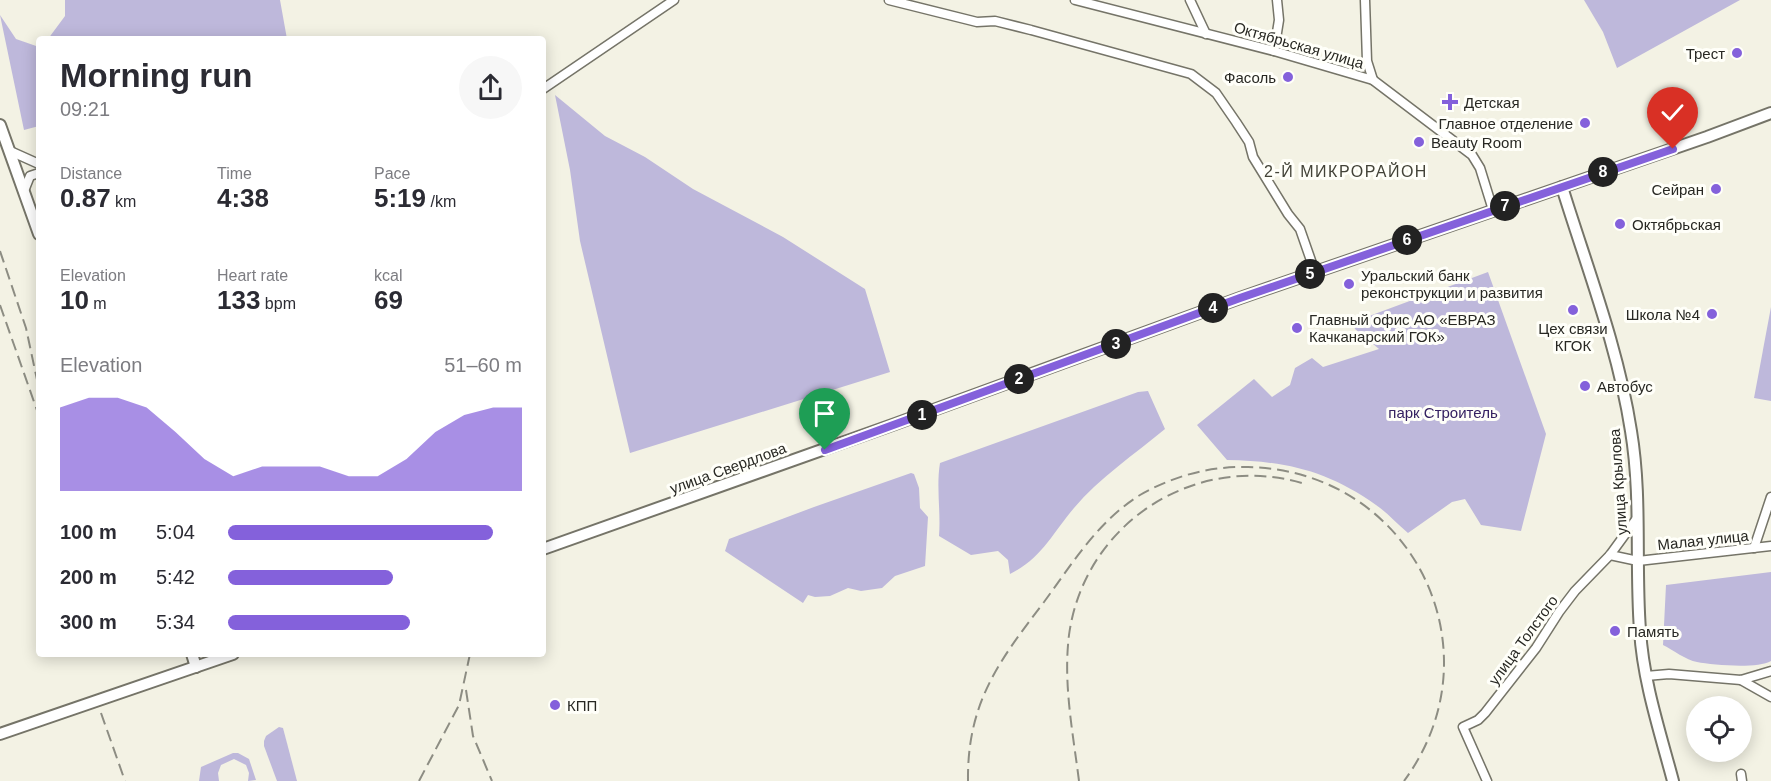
<!DOCTYPE html>
<meta charset="utf-8">
<style>
body{margin:0;font-family:Arial,sans-serif;background:#f7f7f7;color:#2b2b33;height:100vh;display:flex;flex-direction:column;font-size:22px;white-space:nowrap}
*{box-sizing:border-box;margin:0}
p{font-size:20px;color:#7c7c81}
.icon{flex:none;width:33px;height:33px;fill:none;stroke:currentColor;stroke-width:2;stroke-linecap:round;stroke-linejoin:round}
.map{position:relative;flex:1;overflow:hidden}
.details{position:absolute;left:36px;top:36px;width:510px;height:621px;display:flex;flex-direction:column;background:#fff;border-radius:6px;box-shadow:0 3px 15px #0003}
.details>*{flex:none}
.controls{position:absolute;left:1686px;top:696px;display:grid;gap:12px}
.controls a{display:grid;place-items:center;width:66px;height:66px;border-radius:50%;background:#fff;box-shadow:0 3px 15px #0003;font-size:30px}
.pin{position:absolute;display:grid;place-items:center;width:51px;height:51px;color:#fff;margin:-62px -26px;border-radius:50% 50% 50% 0;rotate:-45deg;box-shadow:0 0 6px #0007}
.pin .icon{rotate:45deg}
.km{position:absolute;width:30px;height:30px;margin:-15px;border-radius:50%;background:#222;color:#fff;font-size:16px;line-height:30px;text-align:center}
.round{display:grid;place-items:center;flex:none;width:63px;height:63px;border-radius:32px;background:#f7f7f7}
.head{display:flex;align-items:center;justify-content:space-between;height:102px;padding:0 24px}
h1{font-size:33px;font-weight:600;line-height:45px}
.stats{display:grid;grid-template-columns:repeat(3,1fr);gap:9px;height:102px;padding:6px 24px}
.stats div{display:grid;align-content:center}
.stats b{font-size:26px;font-weight:600}
.stats small{font-size:16px;font-weight:400}
.stats p{font-size:16px}
.chart{height:168px;padding:12px 24px}
.chart p{display:flex;justify-content:space-between}
.chart svg{width:100%;height:108px;margin-top:6px;fill:#8461db;opacity:.7}
ul{padding:0 24px;list-style:none;font-size:20px}
li{display:grid;grid-template-columns:96px 72px 1fr;align-items:center;height:45px}
li i{height:15px;border-radius:8px;background:#8461db}
.map>svg:first-child{display:block}
</style>
<div class="map">
<svg width="1771" height="781" viewBox="0 0 1771 781">
<rect width="100%" height="100%" fill="#f3f2e4"/>
<g fill="#beb8db">
<path d="M65,0H280L287,39H48L65,16Z"/>
<path d="M1584,0H1740L1617,68L1603,32Z"/>
<path d="M0,15L16,39L39,47V126L24,130Z"/>
<path d="M555,95L605,136L645,157L693,189L783,237L865,289L890,372L630,453L580,241L570,170Z"/>
<path d="M1488,272L1546,434L1521,531L1481,525L1465,499L1452,502L1408,533C1397,524 1388,513 1376,505C1328,471 1286,461 1227,460L1197,425L1254,379L1272,397L1290,385L1295,368L1312,358L1323,367L1379,349L1355,329L1353,322Z"/>
<path d="M1771,307V401L1754,398Z"/>
<path d="M1148,391L1165,429C1135,454 1099,478 1074,508C1052,534 1042,558 1010,574L1008,560L998,551L971,555L939,536C941,512 936,487 940,463L1138,392Z"/>
<path d="M911,473L914,474L919,488L920,508L928,517L925,566L895,576L882,588L861,591L848,588L830,596L815,597L808,595L803,603L725,551L729,539L814,507Z"/>
<path d="M1771,572V661C1757,669 1713,665 1697,662C1686,660 1673,650 1663,645L1666,585Z"/>
<path d="M279,727L283,728L297,781H277L264,746V741L266,736Z"/>
<path d="M233,753H238L249,759L256,780L248,781L249,773L246,765L234,759L221,765L218,773L219,781H199L201,767Z"/>
</g>
<g fill="none" stroke-linecap="round" stroke-linejoin="round">
<g stroke="#757468" stroke-width="11">
<g id="minor">
<path d="M889,0L977,22L995,21L1031,30L1191,74L1216,93L1236,122L1249,142L1253,157L1288,214L1300,229L1315,272"/>
<path d="M1075,0L1274,51L1373,80L1472,155L1480,168L1493,210"/>
<path d="M1190,0L1206,34"/>
<path d="M1365,0L1367,61L1373,80"/>
<path d="M1274,51L1279,20L1277,0"/>
<path d="M543,89L674,0"/>
<path d="M10,151L39,164"/>
<path d="M24,191L30,176L39,173"/>
<path d="M1754,548L1771,497"/>
<path d="M1610,555L1638,561L1771,546"/>
<path d="M1646,676L1669,674L1741,680L1771,671"/>
<path d="M1741,680L1771,697"/>
<path d="M1741,774L1742,781"/>
<path d="M1487,781L1463,727L1478,720L1485,713L1536,648L1559,612L1575,591L1610,555L1637,518"/>
</g>
</g>
<g stroke="#757468" stroke-width="14">
<g id="major">
<path d="M0,125L39,234"/>
<path d="M1562,187C1587,268 1618,347 1631,431C1642,497 1635,564 1640,630C1643,681 1660,732 1673,781"/>
<path d="M543,549L895,424L1240,298L1707,137L1771,113"/>
<path d="M192,654L196,667"/>
<path d="M0,734L233,654"/>
</g>
</g>
<use href="#minor" stroke="#fff" stroke-width="8"/>
<use href="#major" stroke="#fff" stroke-width="10"/>
<g stroke="#8d8d83" stroke-width="2" stroke-dasharray="12 6" stroke-linecap="butt">
<path d="M0,251L26,328L39,389"/>
<path d="M0,305L39,416"/>
<path d="M466,690L473,736L492,781"/>
<path d="M101,713L125,781"/>
<path d="M419,781L459,705L470,654"/>
<path d="M968,781C967,703 999,661 1044,602C1072,564 1098,521 1140,495C1173,476 1210,466 1248,467C1411,470 1501,650 1404,781"/>
<path d="M1079,781C1073,733 1063,684 1069,635C1084,524 1194,452 1302,483"/>
</g>
</g>
<g fill="none" stroke-linecap="round" stroke-linejoin="round">
<g stroke="#fff" stroke-width="12">
<path id="route" d="M825,450L1240,298L1673,149"/>
</g>
<use href="#route" stroke="#8461db" stroke-width="8"/>
</g>
<g fill="#8461db" stroke="#fffff9" stroke-width="2">
<circle cx="1737" cy="53" r="6"/>
<circle cx="1288" cy="77" r="6"/>
<path d="M1447 93h6v6h6v6h-6v6h-6v-6h-6v-6h6z"/>
<circle cx="1585" cy="123" r="6"/>
<circle cx="1419" cy="142" r="6"/>
<circle cx="1716" cy="189" r="6"/>
<circle cx="1620" cy="224" r="6"/>
<circle cx="1349" cy="284" r="6"/>
<circle cx="1573" cy="310" r="6"/>
<circle cx="1712" cy="314" r="6"/>
<circle cx="1297" cy="328" r="6"/>
<circle cx="1585" cy="386" r="6"/>
<circle cx="1615" cy="631" r="6"/>
<circle cx="555" cy="705" r="6"/>
</g>
<g text-anchor="middle" dominant-baseline="central" stroke-width="6" stroke-linejoin="round" paint-order="stroke">
<g font-size="15" fill="#282823" stroke="#fffff9">
<text transform="translate(1299 45) rotate(16)">Октябрьская улица</text>
<text transform="translate(728 468) rotate(-20)">улица Свердлова</text>
<text transform="translate(1618 482) rotate(-94)">улица Крылова</text>
<text transform="translate(1703 540) rotate(-6)">Малая улица</text>
<text transform="translate(1523 640) rotate(-54)">улица Толстого</text>
</g>
<g font-size="15" fill="#282823" stroke="#fffff9" text-anchor="start">
<text x="1725" y="53" text-anchor="end">Трест</text>
<text x="1276" y="77" text-anchor="end">Фасоль</text>
<text x="1464" y="102">Детская</text>
<text x="1573" y="123" text-anchor="end">Главное отделение</text>
<text x="1431" y="142">Beauty Room</text>
<text x="1704" y="189" text-anchor="end">Сейран</text>
<text x="1632" y="224">Октябрьская</text>
<text x="1361" y="275">Уральский банк<tspan x="1361" dy="17">реконструкции и развития</tspan></text>
<text x="1700" y="314" text-anchor="end">Школа №4</text>
<text x="1309" y="319">Главный офис АО «ЕВРАЗ<tspan x="1309" dy="17">Качканарский ГОК»</tspan></text>
<text x="1573" y="328" text-anchor="middle">Цех связи<tspan x="1573" dy="17">КГОК</tspan></text>
<text x="1597" y="386">Автобус</text>
<text x="1627" y="631">Память</text>
<text x="567" y="705">КПП</text>
</g>
<g font-size="15" fill="#352161" stroke="#fffff9">
<text x="1443" y="412">парк Строитель</text>
</g>
<g font-size="16" letter-spacing="1.5" fill="#434338" stroke="#fffff9">
<text x="1346" y="171">2-Й МИКРОРАЙОН</text>
</g>
</g>
</svg>
<div class="controls">
<a><svg class="icon" aria-label="locate" viewBox="0 0 24 24"><circle cx="12" cy="12" r="6"/><path d="M12 2v4M12 18v4M2 12h4M18 12h4"/></svg></a>
</div>
<div class="pin" style="left:825px;top:450px;background:#1e9e55"><svg class="icon" aria-label="arrive" viewBox="0 0 24 24"><path d="M6 21V4h12l-3 4 3 4H6"/></svg></div>
<div class="pin" style="left:1673px;top:149px;background:#d93025"><svg class="icon" aria-label="check" viewBox="0 0 24 24"><path d="M5 12l5 5 9-10"/></svg></div>
<b class="km" style="left:922px;top:415px">1</b>
<b class="km" style="left:1019px;top:379px">2</b>
<b class="km" style="left:1116px;top:344px">3</b>
<b class="km" style="left:1213px;top:308px">4</b>
<b class="km" style="left:1310px;top:274px">5</b>
<b class="km" style="left:1407px;top:240px">6</b>
<b class="km" style="left:1505px;top:206px">7</b>
<b class="km" style="left:1603px;top:172px">8</b>
<section class="details">
<div class="head"><div><h1>Morning run</h1><p>09:21</p></div><a class="round"><svg class="icon" aria-label="share" viewBox="0 0 24 24"><path d="M12 15V3M7 8l5-5 5 5M5 13v7h14v-7"/></svg></a></div>
<div class="stats">
<div><p>Distance</p><b>0.87<small> km</small></b></div>
<div><p>Time</p><b>4:38</b></div>
<div><p>Pace</p><b>5:19<small> /km</small></b></div>
</div>
<div class="stats">
<div><p>Elevation</p><b>10<small> m</small></b></div>
<div><p>Heart rate</p><b>133<small> bpm</small></b></div>
<div><p>kcal</p><b>69</b></div>
</div>
<div class="chart"><p><span>Elevation</span>51–60 m</p>
<svg viewBox="0 0 160 44" preserveAspectRatio="none"><path d="M0 44V10L10 6L20 6L30 10L40 20L50 31L60 38L70 34L80 34L90 34L100 38L110 38L120 31L130 20L140 13L150 10L160 10V44z"/></svg>
</div>
<ul>
<li><b>100 m</b>5:04<i style="width:90%"></i></li>
<li><b>200 m</b>5:42<i style="width:56%"></i></li>
<li><b>300 m</b>5:34<i style="width:62%"></i></li>
</ul>
</section>
</div>
